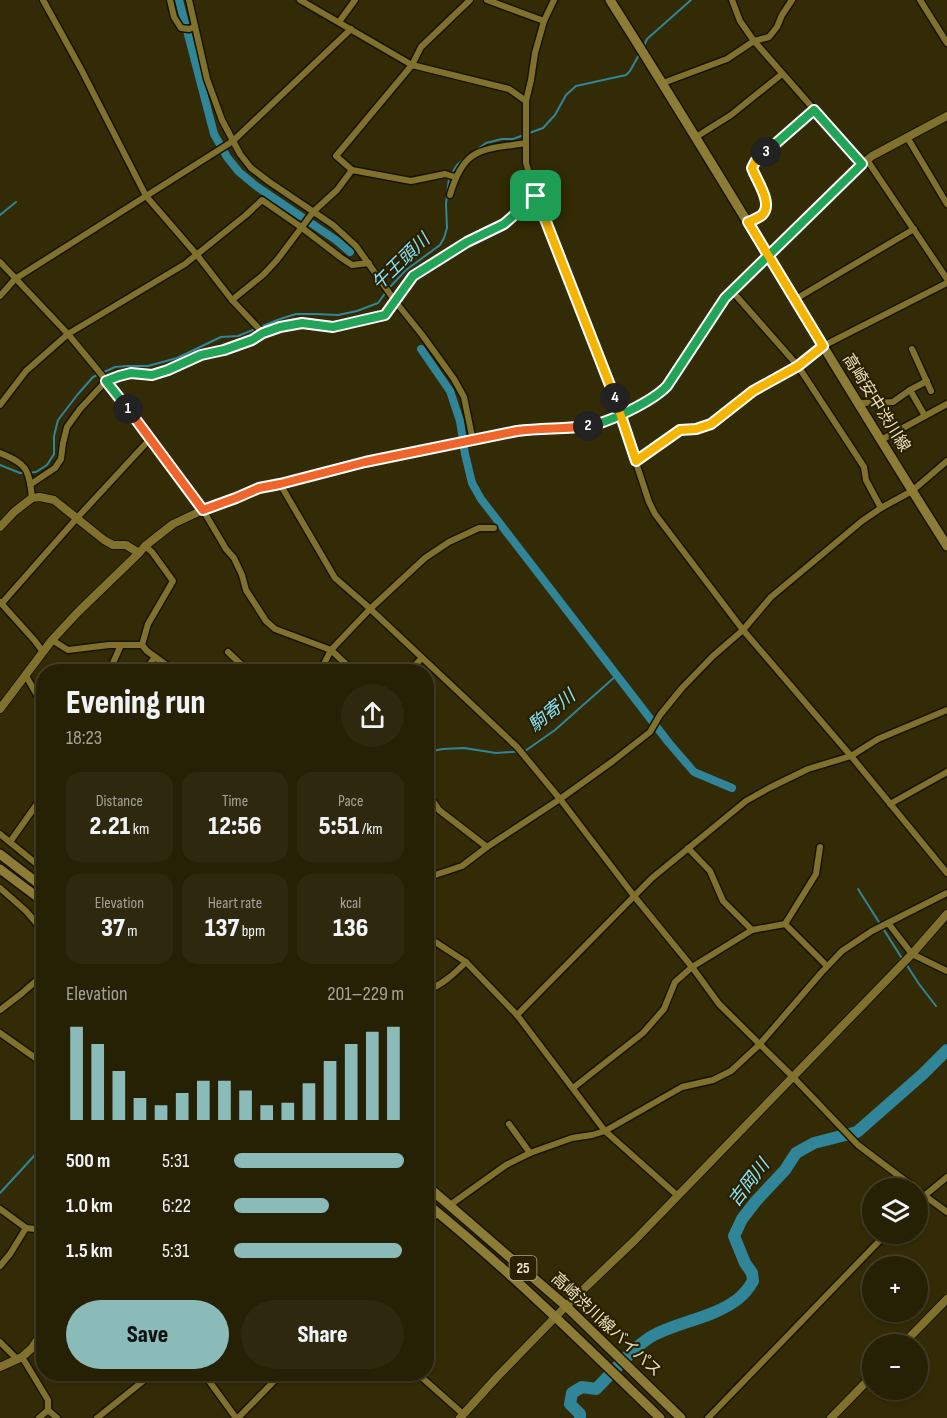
<!DOCTYPE html>
<meta charset="utf-8">
<style>
body{margin:0;font-family:"Sofia Sans Condensed","Noto Sans JP",sans-serif;background:#2e280e;color:#f1f3f6;height:100vh;display:flex;flex-direction:column;font-size:22px;white-space:nowrap}
*{box-sizing:border-box;margin:0}
p{font-size:20px;color:#a4a39a}
.icon{flex:none;width:33px;height:33px;fill:none;stroke:currentColor;stroke-width:2;stroke-linecap:round;stroke-linejoin:round}
.map{position:relative;flex:1;overflow:hidden}
.drawer{position:absolute;left:36px;top:664px;width:398px;height:717px;display:flex;flex-direction:column;background:#262004;border-radius:24px;box-shadow:0 2px 4px #0004,0 0 0 2px #423e26}
.drawer>*{flex:none}
.tools{position:absolute;left:862px;top:1178px;display:grid;gap:12px}
.tools a{display:grid;place-items:center;width:66px;height:66px;border-radius:50%;background:#262004;box-shadow:0 2px 4px #0004,0 0 0 2px #423e26;font-size:30px}
.pin{position:absolute;display:grid;place-items:center;width:51px;height:51px;color:#fff;margin:-26px;border-radius:12px;box-shadow:0 3px 9px #0006}
.km{position:absolute;width:30px;height:30px;margin:-15px;border-radius:50%;background:#222;color:#fff;font-size:16px;line-height:30px;text-align:center}
.round{display:grid;place-items:center;flex:none;width:63px;height:63px;border-radius:32px;background:#2e280e}
.headline{display:flex;align-items:center;justify-content:space-between;height:102px;padding:0 30px}
h1{font-size:33px;font-weight:800;line-height:45px}
.figures{display:grid;grid-template-columns:repeat(3,1fr);gap:9px;height:102px;padding:6px 30px}
.figures div{display:grid;align-content:center;border-radius:15px;background:#2e280e;text-align:center}
.figures b{font-size:26px;font-weight:800}
.figures small{font-size:16px;font-weight:400}
.figures p{font-size:16px}
.chart{height:168px;padding:12px 30px}
.chart p{display:flex;justify-content:space-between}
.chart svg{width:100%;height:108px;margin-top:6px;stroke:#8bbbb9;stroke-width:6}
.cta{display:flex;gap:12px;margin-top:auto;padding:12px 30px}
.cta a{flex:1;height:69px;border-radius:36px;background:#8bbbb9;color:#111;font-size:24px;font-weight:800;line-height:69px;text-align:center}
.cta a+a{background:#2e280e;color:#f1f3f6}
ul{padding:0 30px;list-style:none;font-size:20px}
li{display:grid;grid-template-columns:96px 72px 1fr;align-items:center;height:45px}
li i{height:15px;border-radius:8px;background:#8bbbb9}
.map>svg:first-child{display:block}
</style>
<div class="map">
<svg width="947" height="1418" viewBox="0 0 947 1418">
<rect width="100%" height="100%" fill="#332b05"/>
<g fill="none" stroke-linecap="round" stroke-linejoin="round">
<g stroke="#308599" stroke-width="2">
<path d="M643,48L647,39L691,0"/>
<path d="M0,215L16,202"/>
<path d="M389,288L406,270L440,245L444,238L447,228L446,204L449,178L457,165L464,159L486,143L502,139H513L543,128L555,115L566,95L576,86L626,75L630,71L640,53"/>
<path d="M0,465L20,473L36,472L47,465L54,454V436L58,420L78,394L93,377L115,367L127,366H148L177,358L221,337L238,336L280,319L296,314H315L338,315L357,311L378,303L386,292"/>
<path d="M426,752L443,749L464,748L496,753L525,751L555,730L617,675"/>
<path d="M858,889L903,960"/>
<path d="M906,964L919,984L936,1006"/>
<path d="M0,1193L34,1156L44,1137"/>
</g>
<g stroke="#308599" stroke-width="8">
<path d="M179,0L214,134L227,157L239,172L256,186L336,240L350,252"/>
<path d="M421,349L450,391L460,421L465,454L472,483L481,499L669,743L694,772L732,788"/>
</g>
<path stroke="#308599" stroke-width="12" d="M580,1418V1414L570,1404L572,1393L582,1387L596,1389C612,1373 635,1345 654,1335C681,1321 713,1318 738,1299C744,1294 749,1288 753,1281L752,1273L745,1263L734,1236L742,1219L756,1201L785,1170L796,1153L814,1143L857,1132L923,1074L947,1050"/>
<g stroke="#181301" stroke-width="9">
<g id="minor">
<path d="M43,0L81,69L146,196L197,255L232,300L263,333"/>
<path d="M170,0L174,17L181,28L189,29L194,27"/>
<path d="M189,0L207,79L222,120L240,154L251,168L268,181L333,225L356,246L395,301L423,336L454,379L464,397L473,441"/>
<path d="M300,0L412,65L509,89L526,101"/>
<path d="M487,0L544,21"/>
<path d="M554,0L544,21L535,53L531,80L526,101V163L536,196L608,378L649,502L655,514L743,630L851,756L947,873"/>
<path d="M732,0L740,21L754,41L862,164"/>
<path d="M920,0L947,43"/>
<path d="M339,22L355,0"/>
<path d="M663,83L727,59L754,41L769,37L777,27L782,15L792,0"/>
<path d="M696,137L731,115L782,74"/>
<path d="M907,137L947,204"/>
<path d="M867,160L947,279"/>
<path d="M352,170L411,181L445,174L455,177"/>
<path d="M450,195C464,146 482,150 526,143"/>
<path d="M748,222C759,216 768,213 766,199C761,188 749,173 755,162L815,110"/>
<path d="M0,262L68,334L124,402L203,510L226,549L234,558L242,575L246,590L266,621L275,629L331,650L348,666L351,672"/>
<path d="M732,291L798,366L864,467L866,480L881,508"/>
<path d="M0,296L15,279L233,141L351,29"/>
<path d="M232,300L263,275L277,260L314,211L337,190L352,170L336,156L412,65L421,47L470,0"/>
<path d="M794,300L914,229"/>
<path d="M912,349L931,391"/>
<path d="M910,390L927,381"/>
<path d="M858,403L893,402L910,390L925,416"/>
<path d="M0,405L26,371L68,334L185,264L246,215L262,200L301,227L340,257L352,265L369,263"/>
<path d="M881,440L947,404"/>
<path d="M0,453C27,464 29,469 32,498"/>
<path d="M636,461L680,430L696,429L711,424L753,391L798,366L823,346L947,283"/>
<path d="M31,484L55,468L61,459L63,443L67,427L80,409L106,381L119,376L131,373L152,375L168,370L201,355L224,350L252,340L263,333L281,327L302,323L333,327L385,314L413,276L467,241L504,224L536,196"/>
<path d="M280,484L335,578L365,604L517,747L560,799L634,896L692,967L719,1004L793,1077L858,1145L915,1188"/>
<path d="M0,602L35,641L43,652"/>
<path d="M2,603L77,518L150,439"/>
<path d="M52,640L68,650L109,645H142L147,651L176,672"/>
<path d="M142,645L148,624L173,581L152,552L145,546"/>
<path d="M228,652L249,672"/>
<path d="M109,672L121,645"/>
<path d="M144,672L155,657"/>
<path d="M320,672L331,650L370,609L425,558L449,542L479,528H494"/>
<path d="M408,672L422,658"/>
<path d="M26,676L44,707"/>
<path d="M426,791L439,810L487,847"/>
<path d="M890,804L947,772"/>
<path d="M0,834L44,870"/>
<path d="M10,842L44,794"/>
<path d="M688,848L710,871L723,901L752,930"/>
<path d="M426,883L435,875L462,866L487,847L560,799L613,761L650,732L660,715L682,688L713,656L743,630L771,597L862,521L881,508L912,491L947,461"/>
<path d="M0,888L26,911L44,932"/>
<path d="M888,923L912,954L947,971"/>
<path d="M785,924L827,966"/>
<path d="M426,936L466,962L517,1015L605,1131L678,1196"/>
<path d="M426,991C442,985 454,974 466,962"/>
<path d="M0,1010L21,994L44,974"/>
<path d="M517,1015L652,878L746,801L769,788L808,769L851,756L878,739L947,710"/>
<path d="M0,1033L44,1064"/>
<path d="M573,1088L643,1033L664,1009L675,982L692,967L752,930L785,924L816,874L820,847"/>
<path d="M509,1124L530,1153"/>
<path d="M921,1193L947,1212"/>
<path d="M918,1201L947,1177"/>
<path d="M450,1205L506,1165L530,1153L572,1138L592,1135L605,1131L682,1087L713,1080L731,1071L759,1045L821,973L842,951L872,931L947,893"/>
<path d="M0,1209L26,1228L44,1230"/>
<path d="M426,1219L429,1221L438,1213"/>
<path d="M0,1266L10,1254L26,1228"/>
<path d="M0,1342L17,1359"/>
<path d="M22,1357L48,1400V1410"/>
<path d="M204,1374L236,1418"/>
<path d="M418,1374L463,1414"/>
<path d="M39,1418L48,1410L57,1418"/>
<path d="M97,1418L152,1374"/>
<path d="M238,1418L281,1374"/>
<path d="M708,1418L887,1233"/>
</g>
</g>
<g stroke="#181301" stroke-width="10">
<g id="tertiary">
<path d="M0,527L14,512L32,498L40,497L54,500L104,540L113,545H126L139,553L145,546L173,524L203,510L236,498L259,488L280,484L365,462L517,431L536,429L573,428L594,425L652,399L661,393L667,386L725,298L862,164L872,156L947,116"/>
<path d="M0,709L52,640L78,612L139,553"/>
<path d="M903,1344L947,1299"/>
<path d="M0,1367L22,1357L32,1348L44,1330"/>
<path d="M460,1418L498,1376L566,1306L635,1240L912,954L947,914"/>
<path d="M831,1418L873,1375"/>
</g>
</g>
<g stroke="#181301" stroke-width="12">
<g id="primary">
<path d="M610,0C725,181 832,365 947,546"/>
<path d="M0,854L44,888"/>
<path d="M0,869L44,902"/>
<path d="M426,1185L566,1306L681,1418"/>
<path d="M426,1203C509,1270 584,1344 660,1418"/>
</g>
</g>
<use href="#minor" stroke="#80712d" stroke-width="6"/>
<use href="#tertiary" stroke="#80712d" stroke-width="8"/>
<use href="#primary" stroke="#8d7c35" stroke-width="9"/>
</g>
<g fill="none" stroke-linecap="round" stroke-linejoin="round">
<g stroke="#fff" stroke-width="12">
<path id="split-1" d="M128,409L106,381L119,376L131,373L152,375L168,370L201,355L224,350L252,340L263,333L280,327L302,323L333,327L385,315L413,276L467,242L504,224L536,196"/>
</g>
<g stroke="#fff" stroke-width="12">
<path id="split-2" d="M128,409L203,510L236,498L259,488L280,484L365,462L517,431C541,428 565,429 588,426"/>
</g>
<g stroke="#fff" stroke-width="12">
<path id="split-3" d="M588,426C608,423 653,401 667,386L725,298L862,164L814,110L766,152"/>
</g>
<g stroke="#fff" stroke-width="12">
<path id="split-4" d="M615,398L636,461L680,430L696,429L711,424L753,391L798,366L823,346L748,222C753,220 758,218 762,215C774,204 756,180 752,168L755,162L766,152"/>
</g>
<g stroke="#fff" stroke-width="12">
<path id="split-5" d="M536,196L615,398"/>
</g>
<use href="#split-1" stroke="#22a559" stroke-width="8"/>
<use href="#split-2" stroke="#f0652b" stroke-width="8"/>
<use href="#split-3" stroke="#22a559" stroke-width="8"/>
<use href="#split-4" stroke="#f5b400" stroke-width="8"/>
<use href="#split-5" stroke="#f5b400" stroke-width="8"/>
</g>
<g text-anchor="middle" dominant-baseline="central" stroke-width="4.5" stroke-linejoin="round" paint-order="stroke">
<rect fill="#292100" stroke="#b1a987" stroke-width="1.5" x="509.5" y="1256" width="27" height="24" rx="4.5"/>
<g font-size="15" font-weight="bold" fill="#ebe3c1">
<text x="523" y="1268">25</text>
</g>
<g font-size="16" fill="#ebe3c1" stroke="#292100">
<text transform="translate(876 403) rotate(58)">高崎安中渋川線</text>
<text transform="translate(606 1325) rotate(43)">高崎渋川線バイパス</text>
</g>
<g font-size="18" font-style="italic" fill="#8ae4fc" stroke="#292100">
<text transform="translate(401 262) rotate(-44)">午王頭川</text>
<text transform="translate(552 711) rotate(-40)">駒寄川</text>
<text transform="translate(749 1183) rotate(-52)">吉岡川</text>
</g>
</g>
</svg>
<div class="tools">
<a><svg class="icon" aria-label="layers" viewBox="0 0 24 24"><path d="M12 4l9 5-9 5-9-5zM3 14l9 5 9-5"/></svg></a>
<a>+</a>
<a>−</a>
</div>
<div class="pin" style="left:536px;top:196px;background:#1e9e55"><svg class="icon" aria-label="arrive" viewBox="0 0 24 24"><path d="M6 21V4h12l-3 4 3 4H6"/></svg></div>
<b class="km" style="left:128px;top:409px">1</b>
<b class="km" style="left:588px;top:426px">2</b>
<b class="km" style="left:766px;top:152px">3</b>
<b class="km" style="left:615px;top:398px">4</b>
<section class="drawer">
<div class="headline"><div><h1>Evening run</h1><p>18:23</p></div><a class="round"><svg class="icon" aria-label="share" viewBox="0 0 24 24"><path d="M12 15V3M7 8l5-5 5 5M5 13v7h14v-7"/></svg></a></div>
<div class="figures">
<div><p>Distance</p><b>2.21<small> km</small></b></div>
<div><p>Time</p><b>12:56</b></div>
<div><p>Pace</p><b>5:51<small> /km</small></b></div>
</div>
<div class="figures">
<div><p>Elevation</p><b>37<small> m</small></b></div>
<div><p>Heart rate</p><b>137<small> bpm</small></b></div>
<div><p>kcal</p><b>136</b></div>
</div>
<div class="chart"><p><span>Elevation</span>201–229 m</p>
<svg viewBox="0 0 160 44" preserveAspectRatio="none"><path d="M5 44V6M15 44V13M25 44V24M35 44V35M45 44V38M55 44V33M65 44V28M75 44V28M85 44V32M95 44V38M105 44V37M115 44V29M125 44V20M135 44V13M145 44V8M155 44V6"/></svg>
</div>
<ul>
<li><b>500 m</b>5:31<i style="width:100%"></i></li>
<li><b>1.0 km</b>6:22<i style="width:56%"></i></li>
<li><b>1.5 km</b>5:31<i style="width:99%"></i></li>
</ul>
<div class="cta"><a>Save</a><a>Share</a></div>
</section>
</div>
